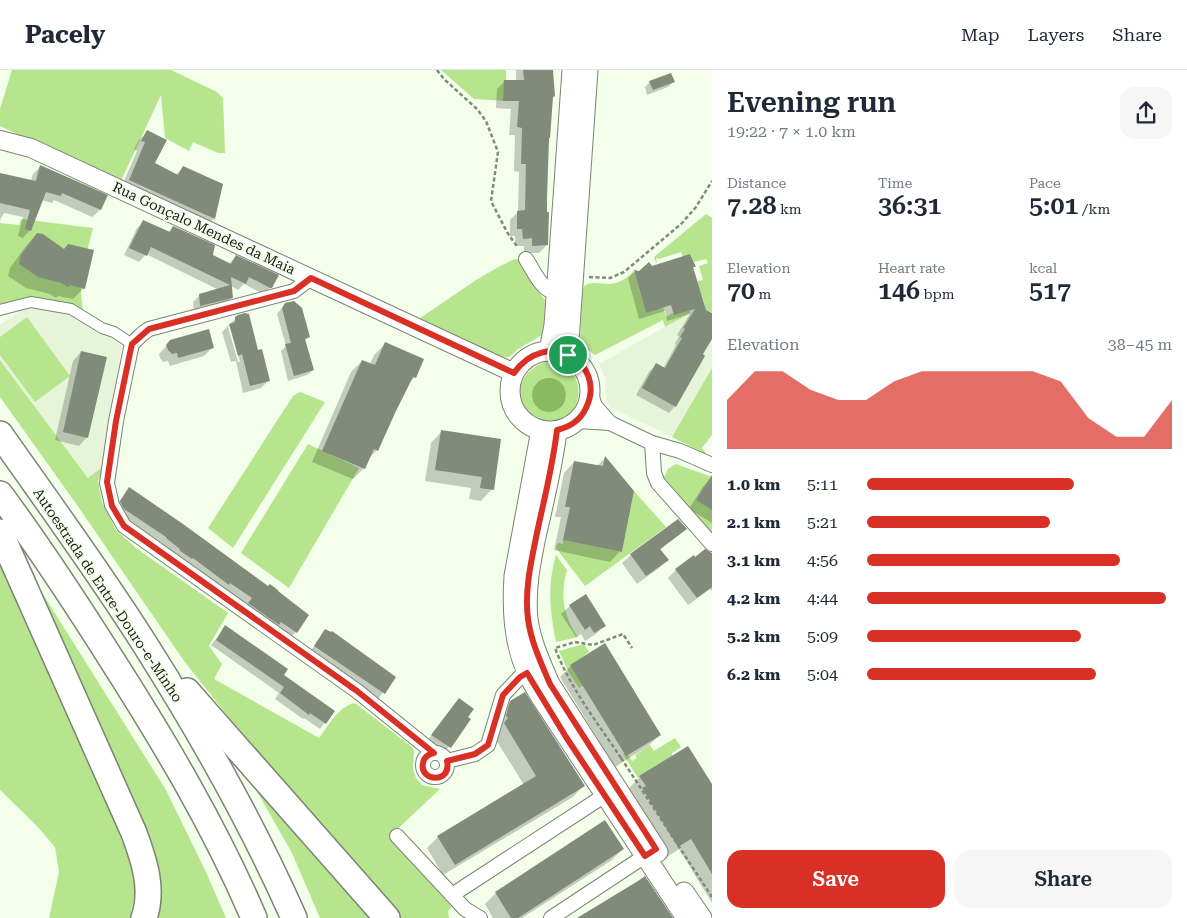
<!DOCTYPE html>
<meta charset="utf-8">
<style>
body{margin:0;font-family:"Roboto Serif",serif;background:#f6f6f7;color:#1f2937;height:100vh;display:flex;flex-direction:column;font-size:19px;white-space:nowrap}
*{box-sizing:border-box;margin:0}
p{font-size:16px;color:#747a83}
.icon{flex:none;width:28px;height:28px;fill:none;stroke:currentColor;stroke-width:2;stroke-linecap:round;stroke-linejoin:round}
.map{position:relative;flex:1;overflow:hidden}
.side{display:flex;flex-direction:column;background:#fff;width:475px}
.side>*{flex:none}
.pin{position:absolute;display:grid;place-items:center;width:42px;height:42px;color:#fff;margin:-21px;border:2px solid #fff;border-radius:50%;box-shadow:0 1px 5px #0007}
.round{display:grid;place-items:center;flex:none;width:52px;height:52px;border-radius:15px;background:#f6f6f7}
.head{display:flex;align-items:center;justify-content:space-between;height:85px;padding:0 15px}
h1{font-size:28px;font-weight:600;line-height:38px}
.figures{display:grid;grid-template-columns:repeat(3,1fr);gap:8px;height:85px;padding:5px 15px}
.figures div{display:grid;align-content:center}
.figures b{font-size:25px;font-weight:600}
.figures small{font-size:14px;font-weight:400}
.figures p{font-size:14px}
.chart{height:140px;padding:10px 15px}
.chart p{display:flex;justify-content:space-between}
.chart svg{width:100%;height:90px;margin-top:5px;fill:#d93025;opacity:.7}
.cta{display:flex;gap:10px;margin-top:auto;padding:10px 15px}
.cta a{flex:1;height:58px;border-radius:15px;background:#d93025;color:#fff;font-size:20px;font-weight:600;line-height:58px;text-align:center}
.cta a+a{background:#f6f6f7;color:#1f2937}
ul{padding:0 15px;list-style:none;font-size:16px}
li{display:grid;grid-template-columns:80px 60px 1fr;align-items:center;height:38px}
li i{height:12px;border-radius:6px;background:#d93025}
header{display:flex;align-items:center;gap:30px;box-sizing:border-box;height:70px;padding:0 25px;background:#fff;border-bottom:1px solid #e0e1e3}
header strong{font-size:24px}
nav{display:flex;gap:28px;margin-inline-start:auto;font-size:18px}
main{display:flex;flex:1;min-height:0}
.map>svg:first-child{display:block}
</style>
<header>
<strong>Pacely</strong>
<nav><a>Map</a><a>Layers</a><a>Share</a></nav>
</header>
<main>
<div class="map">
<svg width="712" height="848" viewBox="0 0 712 848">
<rect width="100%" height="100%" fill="#f3feeb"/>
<g fill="#e6f5da">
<path d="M30,234L62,240L98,259L122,276L104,396L89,408L0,290V255Z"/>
<path d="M698,238L712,242V298L672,367L610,337L606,329L605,308L599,294Z"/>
</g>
<g fill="#b6e58e" fill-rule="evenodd">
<path d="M12,0H171L217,22L223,28L225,83H218L193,72L189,81L165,68L161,25L120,113L0,56V39Z"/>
<path d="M441,0H506V31L474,29Z"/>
<path d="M706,144L712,148V242L698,238L705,235L697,211L703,210L699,196L708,193L706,189L694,192L690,184L683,187L681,182L659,189L656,188L657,192L656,193L654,187Z"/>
<path d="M21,149L93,158L81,205V223L83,242L74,236H0V153L19,155Z"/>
<path d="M515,189H521L533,213L545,230L544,261L542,265L518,279L509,287C495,290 436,257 420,248C451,228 481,204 515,189Z"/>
<path d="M634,201L646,243L663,237L666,247L673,243L674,245L690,240V243L665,257L663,250L595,285L582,275L580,272L582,222L584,216C592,211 599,214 608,214C619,214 627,208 634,201Z"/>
<path d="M27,247L70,306L35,332L0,285V267Z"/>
<path d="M0,290L88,408L104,396L98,411L102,432L116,460L136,478L228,543L209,576L222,594L214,609L319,668C329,655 339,636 355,633L412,677L414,681L413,699L416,708L422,715L440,719L389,767L452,837L448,841L449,848H398L274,704L184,591L77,435L0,327Z"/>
<path d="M545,292C595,293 585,359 543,350C536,348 529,344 525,337C512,317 526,299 545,292ZM537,313L565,318L566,329L532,323Z"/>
<path d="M712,298V365L702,378L707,385L672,367Z"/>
<path d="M300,322L325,332L233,478L208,458L293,326Z"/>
<path d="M308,374L359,398L289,518L241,483Z"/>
<path d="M676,394L712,407V465L668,417L664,407L668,399Z"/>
<path d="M634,421L666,457L585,516L556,478L558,473L563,474V470L622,482Z"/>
<path d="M556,485L567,500C560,524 563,546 578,567L556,572C550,541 547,516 556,485Z"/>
<path d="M0,494L51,601L124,771L136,817L130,848H49L59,802L55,777L36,755L0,720Z"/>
<path d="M24,494L166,720L205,800L226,848H151Z"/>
<path d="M584,574L589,582L571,596L584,615L579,618L569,603L559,581Z"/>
<path d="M675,668L681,677L672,683V686L638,708L623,684L626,682L632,691L637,688L635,685L650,675L654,681Z"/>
<path d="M239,690L375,848H320L292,783Z"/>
</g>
<circle fill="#8bb961" cx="549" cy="325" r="17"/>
<g fill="#0003" fill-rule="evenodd">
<path d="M516,0H551L552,27L545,129L547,175L539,183H524V176H515V166H510V150L518,142L519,102L514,101L515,65H509L511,39L496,38L497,19L505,11L516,12Z"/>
<path d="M650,12H673L668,17L647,25L645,17Z"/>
<path d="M147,62L153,94L175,105L183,98L221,115L213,149L205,157L121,118L137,81L134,79L139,70Z"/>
<path d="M40,97L106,126L100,140L92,147L54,130L52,133L41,130L30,160L23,168L18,166L23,147L4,143L0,150V105L31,111L33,104Z"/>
<path d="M144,152L168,162L173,157L212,186L229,193L236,187L271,217L263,224L244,214L238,220L231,216L232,227L225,234L194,242L193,232L200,225L219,220L146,184L139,192L124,185L137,158Z"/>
<path d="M37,164L84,218L73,229L58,226L56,228L50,224L26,218L8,206L10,198L26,176Z"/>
<path d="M694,197L692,199L705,240L712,244V266L675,336L669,343L636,325L649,302L656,295L663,299L676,275L675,274L679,266L677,265L690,244L667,251L665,241L639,249L628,208L634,202H639L651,198Z"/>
<path d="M285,234L309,267L304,271L313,300L307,305L288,311L281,281L286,276L277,244Z"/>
<path d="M238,246L257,282L268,311L261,318L243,323L236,291L231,292L222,262ZM231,255L240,292H238L228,257Z"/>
<path d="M171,271L212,278L204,286L170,296L168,291L163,292L160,288L159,284Z"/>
<path d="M385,274L415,307L408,313L377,380L368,389L364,398L353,409L312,392L351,302L362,291L370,294L374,285Z"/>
<path d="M81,282L87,367L79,376L55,370L73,291Z"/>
<path d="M442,361L500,370L492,419L481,431L469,429L471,418L425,411L431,373Z"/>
<path d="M605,388L620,481L610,492L554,480L561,447H555L564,403L574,392L597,396Z"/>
<path d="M710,409L712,411V453L689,439L702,418Z"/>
<path d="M129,419L268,517L296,562L290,567L243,539L247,534L224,518L223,520L161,474L162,473L119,444L115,437Z"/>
<path d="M678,451L686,459L660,480L667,490L659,498L637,514L622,493L631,485Z"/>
<path d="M712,483V521L710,519L688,535L668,508L676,500L695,488Z"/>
<path d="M570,536L604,556L596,564L585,571L581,564L576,567L561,544Z"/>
<path d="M226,557L282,605L334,641L320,659L304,648L303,649L275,629L279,623L211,575Z"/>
<path d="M325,561L395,607L378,629L310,582Z"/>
<path d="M571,596L660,665L648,676L615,697L560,607Z"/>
<path d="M459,629L466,647L469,650L444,683L427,671Z"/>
<path d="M511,632L584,715L573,727L443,805L427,778L438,767L524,715L493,665L499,644Z"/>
<path d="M640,707L712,717V833L679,779L667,787L632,730L634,727L629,718Z"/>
<path d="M623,778L612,790L522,848H493L485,834L496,823Z"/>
</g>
<g fill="#818b79">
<path d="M523,0H553L555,26L553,27L550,68H549L547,129V142H549L548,175L532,176V168L523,169L522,159H517V141L525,140L526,94H521L522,58L517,57L519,31H503L504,10H524Z"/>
<path d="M671,3L675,12L653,20L649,11Z"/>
<path d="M147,60L167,70L155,93L178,105L183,96L223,114L215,149L129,110L145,72L141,71Z"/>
<path d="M40,95L108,125L101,140L62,123L61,126L46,122L31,161L25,159L30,140L0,133V103L36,111Z"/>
<path d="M143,150L170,162L173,156L215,175L213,185L231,194L236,185L279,205L272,218H270L249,207L246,214L231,207L233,228L200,236L199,224L230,215L151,177L147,186L129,178Z"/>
<path d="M37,163L43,164L64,179L68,174L94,180L85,219L70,215L68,217L61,213L38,207L19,194L21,185Z"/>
<path d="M690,184L696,197H693L706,240L712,243V269L703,284L705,286L676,337L642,318L656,293L665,298L682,268L680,267L685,259L683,258L695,239L674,245L671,235L646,243L634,200L639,201L649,192L652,196Z"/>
<path d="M294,231L302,238L310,267L305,269L314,300L294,306L285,274L291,273L282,238L285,233Z"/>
<path d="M245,243L249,244L258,280L262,279L270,311L250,316L242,284L238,286L229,254L235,252V247L238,245Z"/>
<path d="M209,259L214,278L178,288L177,283L172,284L168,280L166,275L170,270Z"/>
<path d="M385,272L424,289L416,308L413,307L395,343L378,381L374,379L365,399L322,381L362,290L375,295Z"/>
<path d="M81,281L107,287L88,368L63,362Z"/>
<path d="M441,360L501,369L494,420L480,418L482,407L435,400Z"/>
<path d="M605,386L634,421L622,482L563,470L570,437H565L574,391L603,396Z"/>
<path d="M712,405V440L696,430Z"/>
<path d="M129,417L183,454L242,497L268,516L270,514L278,520V521L309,545L297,563L281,552L279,555L248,533L252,528L230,513L229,515L193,488L192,489L179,480L180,479L166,468V467L124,439L120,431Z"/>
<path d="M678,449L687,459L660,479L669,490L646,506L630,484Z"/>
<path d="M705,479L712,483V517L697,528L675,499L694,485L695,487Z"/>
<path d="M586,524L606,556L594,563L590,556L585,560L569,535Z"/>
<path d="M225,555L288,599L284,605L335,641L326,654L310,643L309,645L280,623L284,617L216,570Z"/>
<path d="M325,559L331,562L332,561L396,607L385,624L314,576Z"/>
<path d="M605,573L661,665L626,686L570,595Z"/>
<path d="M525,622L585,716L455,795L437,766L536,706L504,653L508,648L506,646L510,631Z"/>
<path d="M459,628L474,639L468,647L471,649L451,678L431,665Z"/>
<path d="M688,676L712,714V804L691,769L678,777L642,718L646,716L639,706Z"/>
<path d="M605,750L624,779L518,848H511L495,822Z"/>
<path d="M645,806L673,848H577L638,811Z"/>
</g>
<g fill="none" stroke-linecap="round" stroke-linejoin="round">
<g stroke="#7a8473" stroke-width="12">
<path id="pedestrian" d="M0,240L31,232L71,239L102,258L114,262L132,274"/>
</g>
<g stroke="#7a8473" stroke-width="16">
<g id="minor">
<path d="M526,189C534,201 541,220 556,223"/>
<path d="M311,208L294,221L149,259L142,264L132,274L130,283L116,351L107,413L112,435L124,456L357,621L434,683"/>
<path d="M591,324L595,336L610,353"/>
<path d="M577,351L610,353L652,373L680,381L712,395"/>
<path d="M652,373L654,403L658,413L712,474"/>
<circle cx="435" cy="695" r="12"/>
<path d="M447,691L475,684L488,675L503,625L520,607L527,603"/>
<path d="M397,766L452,825"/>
<path d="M480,848L465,839L452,825L613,720"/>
<path d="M551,848L645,786"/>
</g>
</g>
<g stroke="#7a8473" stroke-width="20">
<path id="tertiary" d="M0,70L31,78L514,303"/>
</g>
<g stroke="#7a8473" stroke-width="21">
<g id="secondary">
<path d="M549,281L554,255L572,0"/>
<circle cx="550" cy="321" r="40"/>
<path d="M568,285L588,0"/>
<path d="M541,360L514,506C512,538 513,572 527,602C531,611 536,619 540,626L686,848"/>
<path d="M557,361C553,395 545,428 537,462C531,490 525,520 528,549C531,572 541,593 550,614L658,782"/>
<path d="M684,822L702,848"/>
</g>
</g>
<g stroke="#7a8473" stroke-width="28">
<g id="motorway">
<path d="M0,364C49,434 100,503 146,576C201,663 252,753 294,848"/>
<path d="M0,424C40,478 76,533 112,590C165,673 215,757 254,848"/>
<path d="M0,462L134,763C144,790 154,819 144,848"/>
<path d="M187,621L387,848"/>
</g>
</g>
<g stroke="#838a7d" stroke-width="2.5" stroke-dasharray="4 2.5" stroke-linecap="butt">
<path d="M437,0L444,9L477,39L486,51L498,82L491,131L507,162L518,178"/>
<path d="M589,207L610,208L624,202L681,154L696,137L712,111"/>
<path d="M621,688C597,652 570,618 555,578L575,572L593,575L623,564L632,578"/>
<path d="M621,688L712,827"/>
</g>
<use href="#pedestrian" stroke="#fff" stroke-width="10"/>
<use href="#minor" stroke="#fff" stroke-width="14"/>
<use href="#tertiary" stroke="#fff" stroke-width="18"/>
<use href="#secondary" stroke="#fff" stroke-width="19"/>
<use href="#motorway" stroke="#fff" stroke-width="25"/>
</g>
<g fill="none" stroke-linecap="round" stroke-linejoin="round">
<g stroke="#fff" stroke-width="10">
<path id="route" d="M311,208L514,303C546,257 608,292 586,338C580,351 570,357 557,360C553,394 545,426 538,458C532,488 524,519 528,549C531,572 541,593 550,614L656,779L645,786L566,667L527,603L520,607L503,625L488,675L475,684L447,691C452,714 419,712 423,693C424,686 429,684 434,683L357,621L124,456L112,436L107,412L116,351L130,283L132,274L149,259L294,221Z"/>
</g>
<use href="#route" stroke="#d93025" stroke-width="6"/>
</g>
<g text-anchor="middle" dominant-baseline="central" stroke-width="4" stroke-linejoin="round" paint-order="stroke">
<g font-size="14" fill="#1a1d17" stroke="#f3feeb">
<text transform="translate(204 158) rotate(25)">Rua Gonçalo Mendes da Maia</text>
<text transform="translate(108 525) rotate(56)">Autoestrada de Entre-Douro-e-Minho</text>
</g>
</g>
</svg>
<div class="pin" style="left:568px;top:285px;background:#1e9e55"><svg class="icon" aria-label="arrive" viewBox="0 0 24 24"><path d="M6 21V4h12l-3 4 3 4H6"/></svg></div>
</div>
<section class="side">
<div class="head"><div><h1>Evening run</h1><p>19:22 · 7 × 1.0 km</p></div><a class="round"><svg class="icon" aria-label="share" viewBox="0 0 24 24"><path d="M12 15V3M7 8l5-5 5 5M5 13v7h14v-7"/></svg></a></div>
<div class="figures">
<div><p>Distance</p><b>7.28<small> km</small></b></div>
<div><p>Time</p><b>36:31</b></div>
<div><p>Pace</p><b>5:01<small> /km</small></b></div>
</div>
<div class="figures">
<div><p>Elevation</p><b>70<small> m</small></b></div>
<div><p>Heart rate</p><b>146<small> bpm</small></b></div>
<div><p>kcal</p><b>517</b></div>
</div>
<div class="chart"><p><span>Elevation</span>38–45 m</p>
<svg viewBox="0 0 160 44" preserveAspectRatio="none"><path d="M0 44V20L10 6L20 6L30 15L40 20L50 20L60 11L70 6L80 6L90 6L100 6L110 6L120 11L130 29L140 38L150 38L160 20V44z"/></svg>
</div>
<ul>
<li><b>1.0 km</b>5:11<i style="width:68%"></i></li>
<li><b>2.1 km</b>5:21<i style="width:60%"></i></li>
<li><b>3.1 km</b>4:56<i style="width:83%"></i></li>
<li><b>4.2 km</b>4:44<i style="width:98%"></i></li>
<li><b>5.2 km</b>5:09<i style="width:70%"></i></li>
<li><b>6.2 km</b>5:04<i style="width:75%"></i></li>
</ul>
<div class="cta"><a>Save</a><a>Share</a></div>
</section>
</main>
